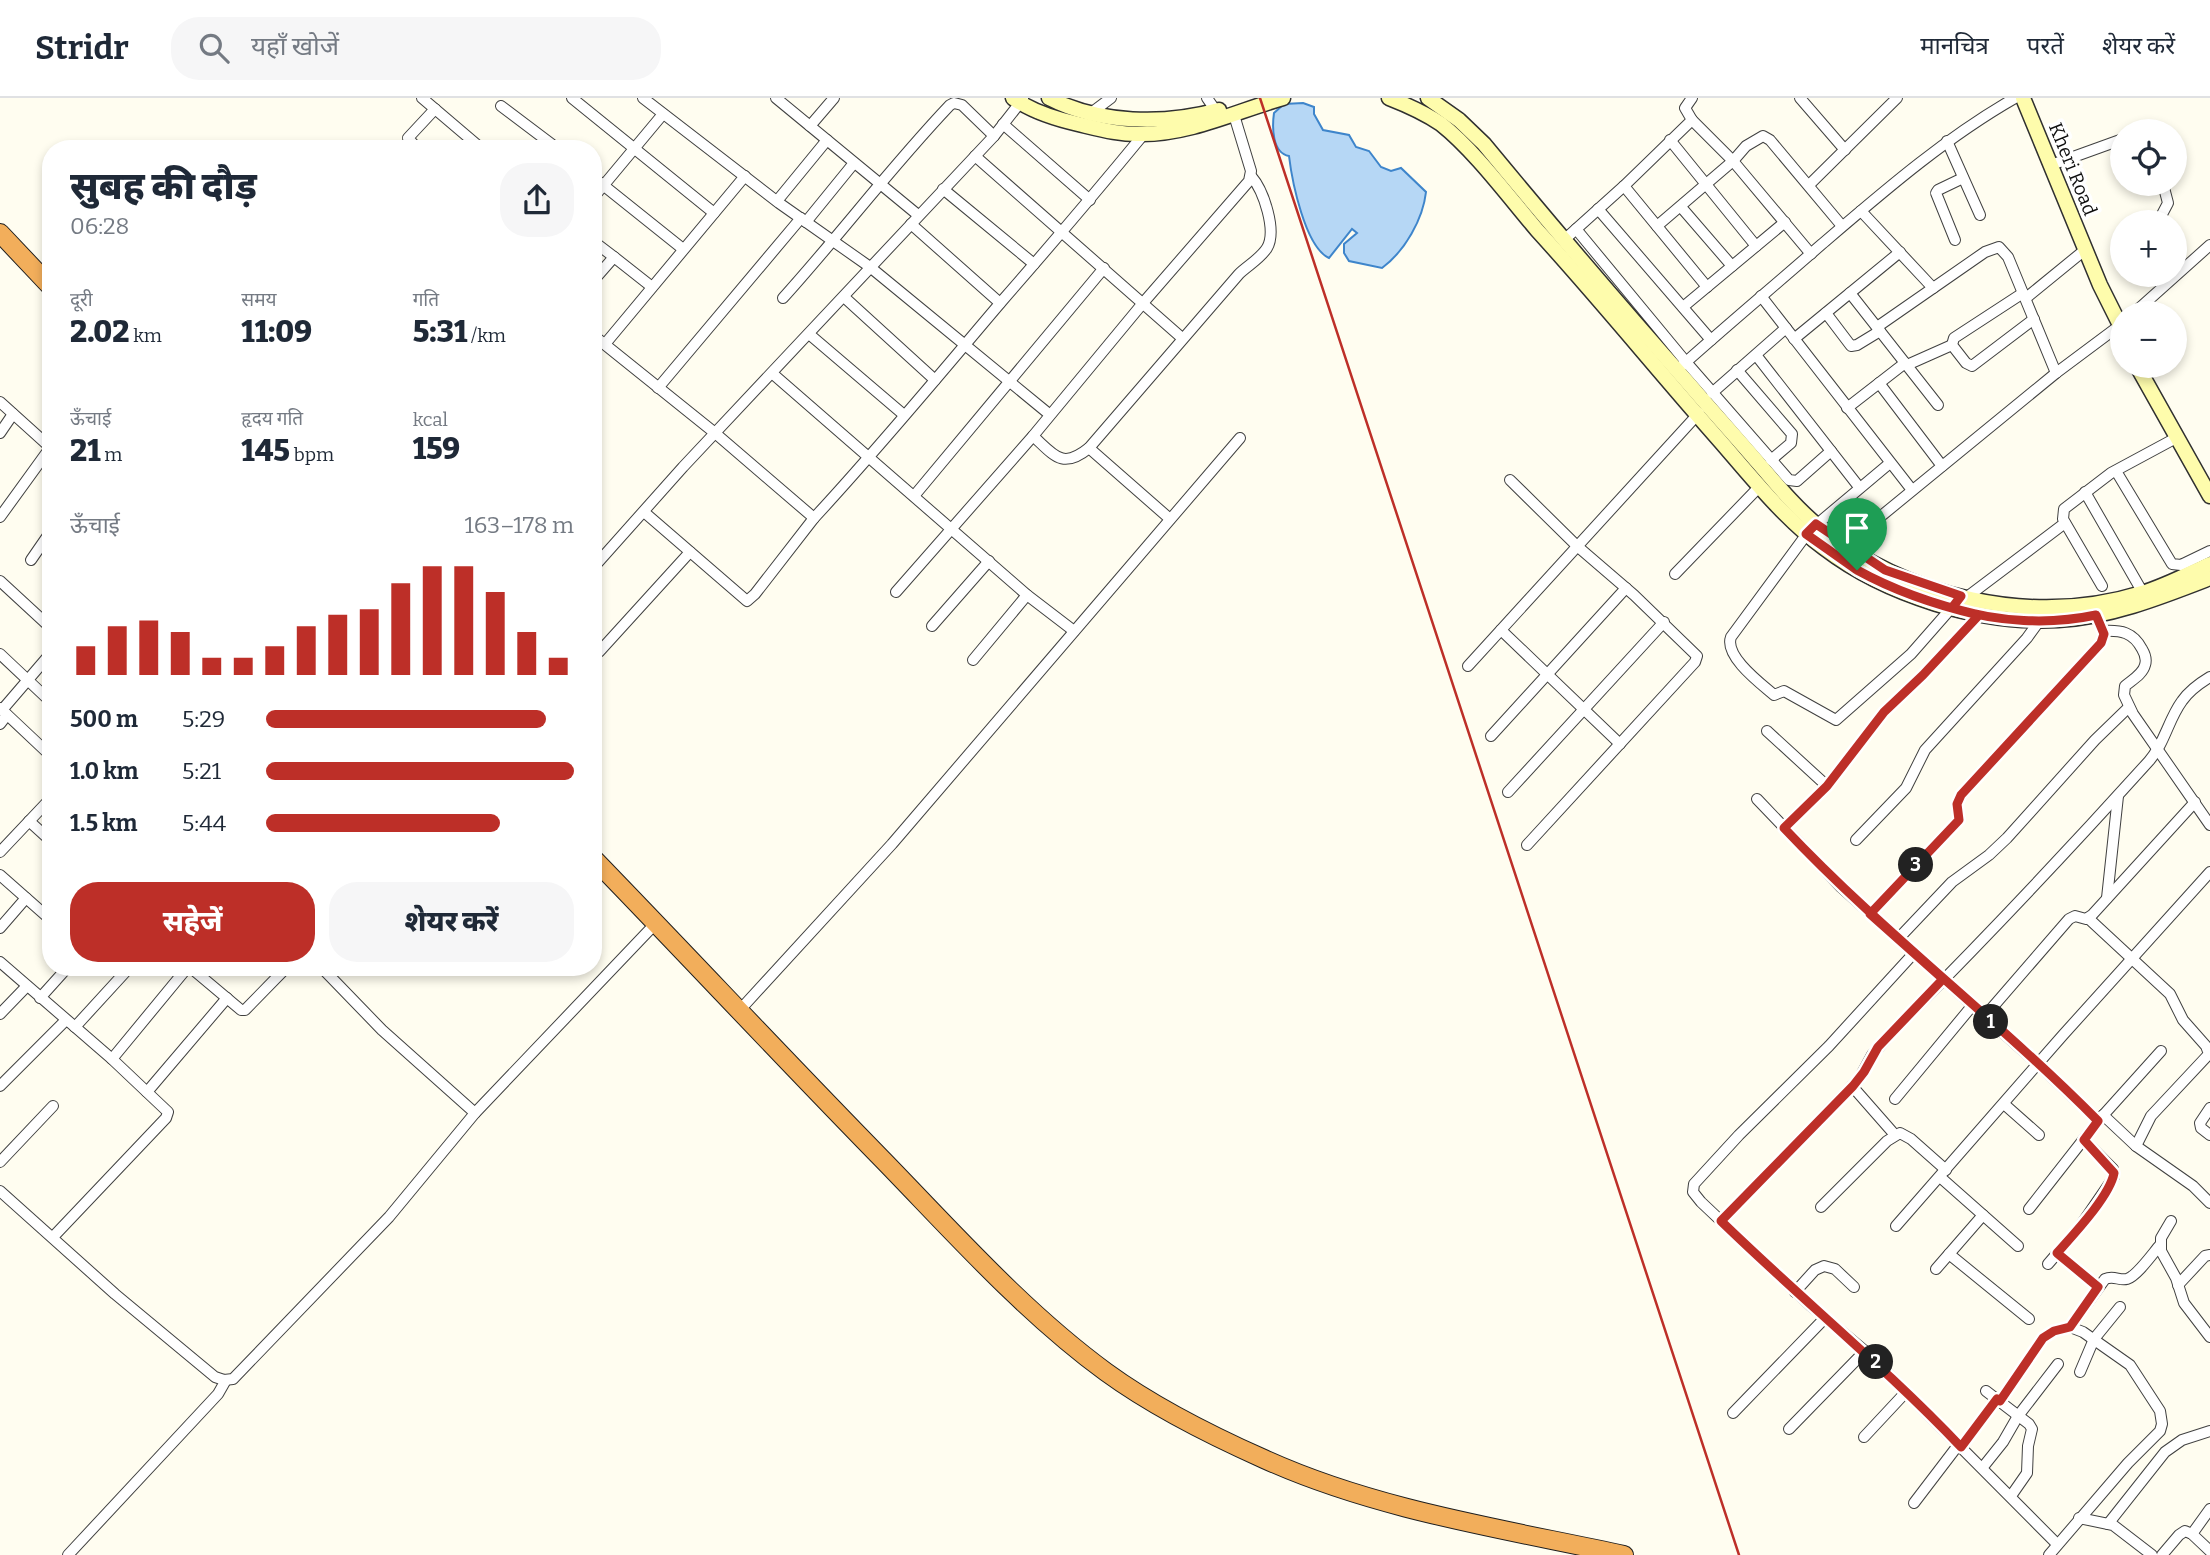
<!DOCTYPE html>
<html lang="hi">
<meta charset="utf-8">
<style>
body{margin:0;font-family:Bitter,"Noto Sans Devanagari",serif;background:#f6f6f7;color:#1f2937;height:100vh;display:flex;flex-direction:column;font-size:26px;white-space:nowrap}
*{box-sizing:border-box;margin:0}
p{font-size:23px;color:#747a83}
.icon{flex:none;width:38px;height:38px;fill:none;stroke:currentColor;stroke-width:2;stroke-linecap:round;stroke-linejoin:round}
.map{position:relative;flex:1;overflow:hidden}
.details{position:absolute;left:42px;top:42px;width:560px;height:836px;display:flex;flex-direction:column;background:#fff;border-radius:28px;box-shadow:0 4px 10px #0003}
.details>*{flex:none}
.tools{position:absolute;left:2110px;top:21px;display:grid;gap:14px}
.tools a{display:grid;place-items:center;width:77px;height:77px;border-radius:50%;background:#fff;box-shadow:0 4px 10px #0003;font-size:35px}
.pin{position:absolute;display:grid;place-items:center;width:60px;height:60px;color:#fff;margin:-72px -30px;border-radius:50% 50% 50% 0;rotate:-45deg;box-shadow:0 0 7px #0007}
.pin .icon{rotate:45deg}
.km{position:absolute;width:35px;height:35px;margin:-18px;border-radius:50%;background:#222;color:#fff;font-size:19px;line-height:35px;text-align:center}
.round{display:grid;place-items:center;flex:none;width:74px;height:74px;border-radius:28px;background:#f6f6f7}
.overview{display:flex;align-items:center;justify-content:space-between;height:119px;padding:0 28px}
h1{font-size:38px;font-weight:800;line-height:52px}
.figures{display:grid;grid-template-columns:repeat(3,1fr);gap:10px;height:119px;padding:7px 28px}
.figures div{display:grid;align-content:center}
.figures b{font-size:30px;font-weight:800}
.figures small{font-size:19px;font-weight:400}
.figures p{font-size:19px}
.chart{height:196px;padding:14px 28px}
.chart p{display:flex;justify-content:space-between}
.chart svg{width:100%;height:126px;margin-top:7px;stroke:#bd2f28;stroke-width:6}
.cta{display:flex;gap:14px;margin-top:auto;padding:14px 28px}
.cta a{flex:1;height:80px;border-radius:28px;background:#bd2f28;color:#fff;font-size:28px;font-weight:800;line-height:80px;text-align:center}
.cta a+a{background:#f6f6f7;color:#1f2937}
ul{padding:0 28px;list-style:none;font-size:23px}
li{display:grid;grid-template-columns:112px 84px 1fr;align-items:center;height:52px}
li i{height:18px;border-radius:9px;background:#bd2f28}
header{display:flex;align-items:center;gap:42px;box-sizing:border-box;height:98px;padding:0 35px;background:#fff;border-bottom:2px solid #e0e1e3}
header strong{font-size:33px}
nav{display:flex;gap:38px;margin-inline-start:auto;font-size:24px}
.search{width:490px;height:63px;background:#f6f6f7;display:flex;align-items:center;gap:18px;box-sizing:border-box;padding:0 24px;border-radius:28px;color:#747a83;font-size:26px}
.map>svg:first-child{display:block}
</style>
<header>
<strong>Stridr</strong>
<div class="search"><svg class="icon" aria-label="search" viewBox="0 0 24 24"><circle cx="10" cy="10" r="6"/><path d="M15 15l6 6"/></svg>यहाँ खोजें</div>
<nav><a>मानचित्र</a><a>परतें</a><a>शेयर करें</a></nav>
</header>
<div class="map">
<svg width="2210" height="1457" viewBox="0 0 2210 1457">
<rect width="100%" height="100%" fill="#fffdf0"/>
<path fill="#b6d7f5" stroke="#3e85cb" stroke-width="2" d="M1303,5L1314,9V16L1323,32L1349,37L1356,49L1369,53L1381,69L1391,73L1401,70L1426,94C1423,121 1405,153 1382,170L1349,163L1344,155V146L1357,135L1352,131L1329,160C1305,149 1292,83 1289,58C1272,55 1272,29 1274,15L1284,6Z"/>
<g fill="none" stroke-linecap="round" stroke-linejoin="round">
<g stroke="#414141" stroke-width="12">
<g id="street">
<path d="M422,0L482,51"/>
<path d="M572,0L714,115"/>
<path d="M643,0L779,105L870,169L1049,316"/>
<path d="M776,0L918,117"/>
<path d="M1207,0L1216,13"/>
<path d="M1800,0L1845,52"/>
<path d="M501,8L558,51"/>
<path d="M1091,15L1111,0"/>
<path d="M1692,22L1733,63L1811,156"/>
<path d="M1003,26L1090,102"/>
<path d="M810,28L834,0"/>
<path d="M1670,42L1756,148"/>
<path d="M1947,43L1980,117"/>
<path d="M418,51L408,40L435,11"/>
<path d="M975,58L1182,240"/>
<path d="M2051,67L2123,41"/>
<path d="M593,79L683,151"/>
<path d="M1809,87L1897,0"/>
<path d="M1624,88L1707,189"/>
<path d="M943,91L1034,166"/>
<path d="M593,100L663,16"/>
<path d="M777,103L827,42"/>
<path d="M1681,109L1732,168"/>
<path d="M1598,111L1711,242"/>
<path d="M1861,113L1933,190"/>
<path d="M806,124L854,65"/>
<path d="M2158,124L2168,105L2163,86"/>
<path d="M911,126L1000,205"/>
<path d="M1657,128L1733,63L1746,48L1763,38L1770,42L1842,128"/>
<path d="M1576,131L1686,264L1789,382L1797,383L1831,353"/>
<path d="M1564,142L1624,88L1692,22L1685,10L1692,0"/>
<path d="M1955,142L1936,95L1938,92L1963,80"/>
<path d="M593,143L614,159"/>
<path d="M593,183L614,159L652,189"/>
<path d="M1850,195L1938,307"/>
<path d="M2023,195L1954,240L1952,247L1966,265L1972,268L2034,221"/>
<path d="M1761,198L1912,392"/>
<path d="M844,199L935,282"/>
<path d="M783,200C840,137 891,69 950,7L954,5L962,7L994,38"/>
<path d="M2026,200L2086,151"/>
<path d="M1683,209L1785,124"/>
<path d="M1826,215L1851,248L1857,247L1880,233"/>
<path d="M2134,215L2210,147"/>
<path d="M1877,229L1985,154L1999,149L2008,159L2056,275"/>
<path d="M809,236L904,317"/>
<path d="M593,237L715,335L814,420L755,496L747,503L644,414"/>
<path d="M1794,241L1900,154"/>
<path d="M605,246L745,78"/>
<path d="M1756,257L1859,389"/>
<path d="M1907,267L1952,247"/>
<path d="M1677,272C1725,229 1774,188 1822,146C1884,93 1945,40 2015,0"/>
<path d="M1737,272L1792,336L1791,345L1771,362"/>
<path d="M773,276L1027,497L1074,533"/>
<path d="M1879,285L1942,368"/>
<path d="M658,290L801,120"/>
<path d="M1712,295L1786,230"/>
<path d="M0,304L51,350"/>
<path d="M1847,310L1905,265"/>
<path d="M0,335L13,316"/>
<path d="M1033,338C1054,357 1062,372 1089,350L1239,176C1247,168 1260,161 1267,150C1277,133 1264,93 1251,78"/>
<path d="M1089,350L1170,421"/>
<path d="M1890,365L1809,433L1731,539C1724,558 1760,585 1774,597L1784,593L1836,622L1911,556L1954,507"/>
<path d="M2116,373L2172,466L2181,467L2210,453"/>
<path d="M1510,382L1577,448L1634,497L1697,558L1695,564L1527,747"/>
<path d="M2085,394L2143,495"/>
<path d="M914,398L1104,170"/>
<path d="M0,419L50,350"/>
<path d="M814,420C879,350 940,276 1002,203C1050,148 1097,93 1143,37"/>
<path d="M1858,437L2056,275L2123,225"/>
<path d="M31,462L51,433"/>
<path d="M593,470L683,369L994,38L1023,1"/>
<path d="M1675,476L1760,388"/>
<path d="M0,483L51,530"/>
<path d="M2102,488L2063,421L2064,411L2111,375L2176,340"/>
<path d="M896,494L1033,338L1143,205L1249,83L1251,73L1234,17"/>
<path d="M1967,499L2065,425"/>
<path d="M932,528L989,463"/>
<path d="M1501,532L1620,646"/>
<path d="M2103,533C2121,532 2133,534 2142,551C2145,556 2147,561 2145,567C2143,576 2132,582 2125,588L2124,597L2133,616L2210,727"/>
<path d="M593,553L599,554L690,454"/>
<path d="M0,556L51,604"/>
<path d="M973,562L1027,497"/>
<path d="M1468,568L1699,315"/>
<path d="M0,610L51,658"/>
<path d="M2,612L51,555"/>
<path d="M0,626L7,617"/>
<path d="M1767,633L1827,688"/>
<path d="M1491,638L1626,490"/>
<path d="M1508,694L1664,524"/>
<path d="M1757,701L1841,789L2038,966L2098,1023"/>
<path d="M29,723L51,743"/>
<path d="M1784,730L1827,688L1884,614L1923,577L1979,517"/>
<path d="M1856,742L1906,690L1925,652L2027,540L2040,522"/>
<path d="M0,754L51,700"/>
<path d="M0,777L51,822"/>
<path d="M2107,800L2118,698"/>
<path d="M1870,816L1959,722L1957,706L1961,697L2101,545L2104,536L2096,517"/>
<path d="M2088,820L2170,896L2183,922L2206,948L2209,956L2151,1018L2136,1048"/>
<path d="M0,830L26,800"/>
<path d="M1898,841L1952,784L1989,757L2007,740L2095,642L2129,609"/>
<path d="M1914,855L1829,948L1739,1037L1694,1086L1693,1094L1701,1104L1811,1208L1865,1253L2057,1446"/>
<path d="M0,864L112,961L168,1014L166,1020L53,1139"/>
<path d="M191,870L241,912H245L286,870"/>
<path d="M322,870L382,932L475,1015"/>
<path d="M40,900L67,870"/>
<path d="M739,913L892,746L1240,340"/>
<path d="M0,916L27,888"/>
<path d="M1985,918L2069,821L2075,818L2086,821L2092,817L2195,704"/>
<path d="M75,929L129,870"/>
<path d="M112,961L187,870"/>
<path d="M0,988L66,922"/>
<path d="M1852,988L1895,1037"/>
<path d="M147,994L227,900"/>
<path d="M1895,1001L1972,908"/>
<path d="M2004,1006L2039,1037"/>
<path d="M2210,1010L2200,1025L2201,1030L2210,1037"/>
<path d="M2103,1017L2136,1048L2193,1088L2210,1105"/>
<path d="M0,1064L53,1008"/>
<path d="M1940,1079L2018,1148"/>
<path d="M0,1093L115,1196L215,1279L224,1282L233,1281L389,1119L475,1015L656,825"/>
<path d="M1821,1109L1887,1043L1900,1035L1911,1041L1946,1072"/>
<path d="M2029,1111L2098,1023L2161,953"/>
<path d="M1721,1123L1859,981L1872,957L1893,933C1981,845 2066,755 2149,663C2165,645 2168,622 2182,603C2189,593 2200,585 2210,579"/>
<path d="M2171,1123L2161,1140V1153L2176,1180L2184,1205L2210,1239"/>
<path d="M1896,1128L2063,937L2210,774"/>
<path d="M2057,1155L2098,1189"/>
<path d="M1949,1156L2029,1221"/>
<path d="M2048,1166L2079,1130L2114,1079L2113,1071L2084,1042"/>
<path d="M1936,1171L1983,1117"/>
<path d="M2178,1187L2205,1158L2210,1157"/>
<path d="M1795,1194L1815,1172L1824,1168L1835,1171L1854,1189"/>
<path d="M2070,1229L2105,1181C2114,1177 2119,1183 2127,1181C2137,1178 2153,1155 2160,1147"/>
<path d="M2080,1274L2094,1241L2120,1209"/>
<path d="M1986,1293L2029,1326L2032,1331L2028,1348L2027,1375L2011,1398"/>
<path d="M2000,1303L2043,1240L2054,1233L2070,1229L2083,1234L2130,1267L2160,1313L2162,1326L2160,1333L2128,1365L2049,1457"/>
<path d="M1733,1315L1825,1220"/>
<path d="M1789,1331L1865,1253"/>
<path d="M1864,1339L1906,1294"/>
<path d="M1961,1349L1997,1301"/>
<path d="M1983,1369L2003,1344L2018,1318L2058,1266"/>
<path d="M1914,1405L1959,1346"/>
<path d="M2079,1420L2113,1427L2152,1457"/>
<path d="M2108,1426L2165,1354L2182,1342L2210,1333"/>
<path d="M2192,1436L2210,1411"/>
<path d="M68,1457L218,1296L226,1282"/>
<path d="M2162,1457L2179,1437L2185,1433L2192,1436L2210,1453"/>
</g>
</g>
<g stroke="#303030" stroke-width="17">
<g id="secondary">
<path d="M1013,0C1031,13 1056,21 1078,26C1099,31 1120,37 1142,36C1191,36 1237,13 1283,0"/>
<path d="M1049,0C1100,26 1164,27 1219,12"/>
<path d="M1389,0C1407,7 1425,15 1441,26C1474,52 1509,99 1537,132C1600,201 1659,274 1721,344C1753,381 1785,421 1824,450C1887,498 1979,526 2058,522C2111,519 2161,499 2210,480"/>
<path d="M1428,0L1459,22L1484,46C1551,127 1620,208 1690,287C1713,314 1737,340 1760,367C1778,388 1796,410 1818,428C1906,500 2032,529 2142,495C2165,488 2188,476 2210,466"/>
<path d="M2023,0L2100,187L2123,233"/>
<path d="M2137,268L2210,398"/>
</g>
</g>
<g stroke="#1f1f1f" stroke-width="20">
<g id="highway">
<path d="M0,135L51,189"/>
<path d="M593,760C690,860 785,962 883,1062C954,1135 1024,1214 1106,1274C1154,1309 1210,1337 1264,1361C1376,1412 1504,1431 1624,1457"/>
</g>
</g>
<use href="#street" stroke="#fff" stroke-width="10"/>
<use href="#secondary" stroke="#fefcac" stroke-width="14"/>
<use href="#highway" stroke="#f2ae5b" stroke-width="18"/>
<path stroke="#bd2f28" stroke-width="2.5" d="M1260,0L1739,1457"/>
</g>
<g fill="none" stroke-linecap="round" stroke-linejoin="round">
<g stroke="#fff" stroke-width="14">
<path id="route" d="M1857,472C1895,493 1936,507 1979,517L1923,577L1884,614L1827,688L1784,730C1883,835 1997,921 2098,1023L2084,1042L2114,1075C2110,1098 2073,1137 2057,1155L2098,1189L2070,1229L2054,1233L2043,1240L2000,1303L1997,1301L1961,1349C1885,1269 1800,1200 1721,1123L1853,988L1864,974L1878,949L1943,881L1870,816L1959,722L1957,706L1961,697L2101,545L2104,536L2096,517C2049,527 1998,524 1952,510L1961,498L1885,472L1816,426L1806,436L1857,472"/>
</g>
<use href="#route" stroke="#bd2f28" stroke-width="9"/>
</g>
<g text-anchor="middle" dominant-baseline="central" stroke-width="7" stroke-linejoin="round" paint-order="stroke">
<g font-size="19" fill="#0e0e0e" stroke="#fff">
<text transform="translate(2073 71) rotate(68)">Kheri Road</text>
</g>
</g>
</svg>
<div class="tools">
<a><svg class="icon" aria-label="locate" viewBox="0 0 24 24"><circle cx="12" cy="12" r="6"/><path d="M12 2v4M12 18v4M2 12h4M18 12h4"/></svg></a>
<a>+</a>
<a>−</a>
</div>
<div class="pin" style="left:1857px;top:472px;background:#1e9e55"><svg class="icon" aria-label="arrive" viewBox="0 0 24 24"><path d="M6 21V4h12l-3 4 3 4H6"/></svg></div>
<b class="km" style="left:1991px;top:924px">1</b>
<b class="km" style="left:1876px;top:1264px">2</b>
<b class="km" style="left:1916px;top:767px">3</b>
<section class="details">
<div class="overview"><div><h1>सुबह की दौड़</h1><p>06:28</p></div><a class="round"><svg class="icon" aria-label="share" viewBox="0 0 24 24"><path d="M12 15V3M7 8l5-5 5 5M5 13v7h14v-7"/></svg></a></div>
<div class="figures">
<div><p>दूरी</p><b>2.02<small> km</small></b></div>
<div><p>समय</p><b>11:09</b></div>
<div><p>गति</p><b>5:31<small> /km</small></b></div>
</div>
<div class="figures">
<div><p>ऊँचाई</p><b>21<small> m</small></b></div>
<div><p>हृदय गति</p><b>145<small> bpm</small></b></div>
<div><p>kcal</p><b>159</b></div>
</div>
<div class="chart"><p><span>ऊँचाई</span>163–178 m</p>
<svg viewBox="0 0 160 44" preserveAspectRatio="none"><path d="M5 44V34M15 44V27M25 44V25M35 44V29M45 44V38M55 44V38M65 44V34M75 44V27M85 44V23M95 44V21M105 44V12M115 44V6M125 44V6M135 44V15M145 44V29M155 44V38"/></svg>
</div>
<ul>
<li><b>500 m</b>5:29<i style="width:91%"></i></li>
<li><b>1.0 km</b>5:21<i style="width:100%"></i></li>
<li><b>1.5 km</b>5:44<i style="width:76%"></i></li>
</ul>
<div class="cta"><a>सहेजें</a><a>शेयर करें</a></div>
</section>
</div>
